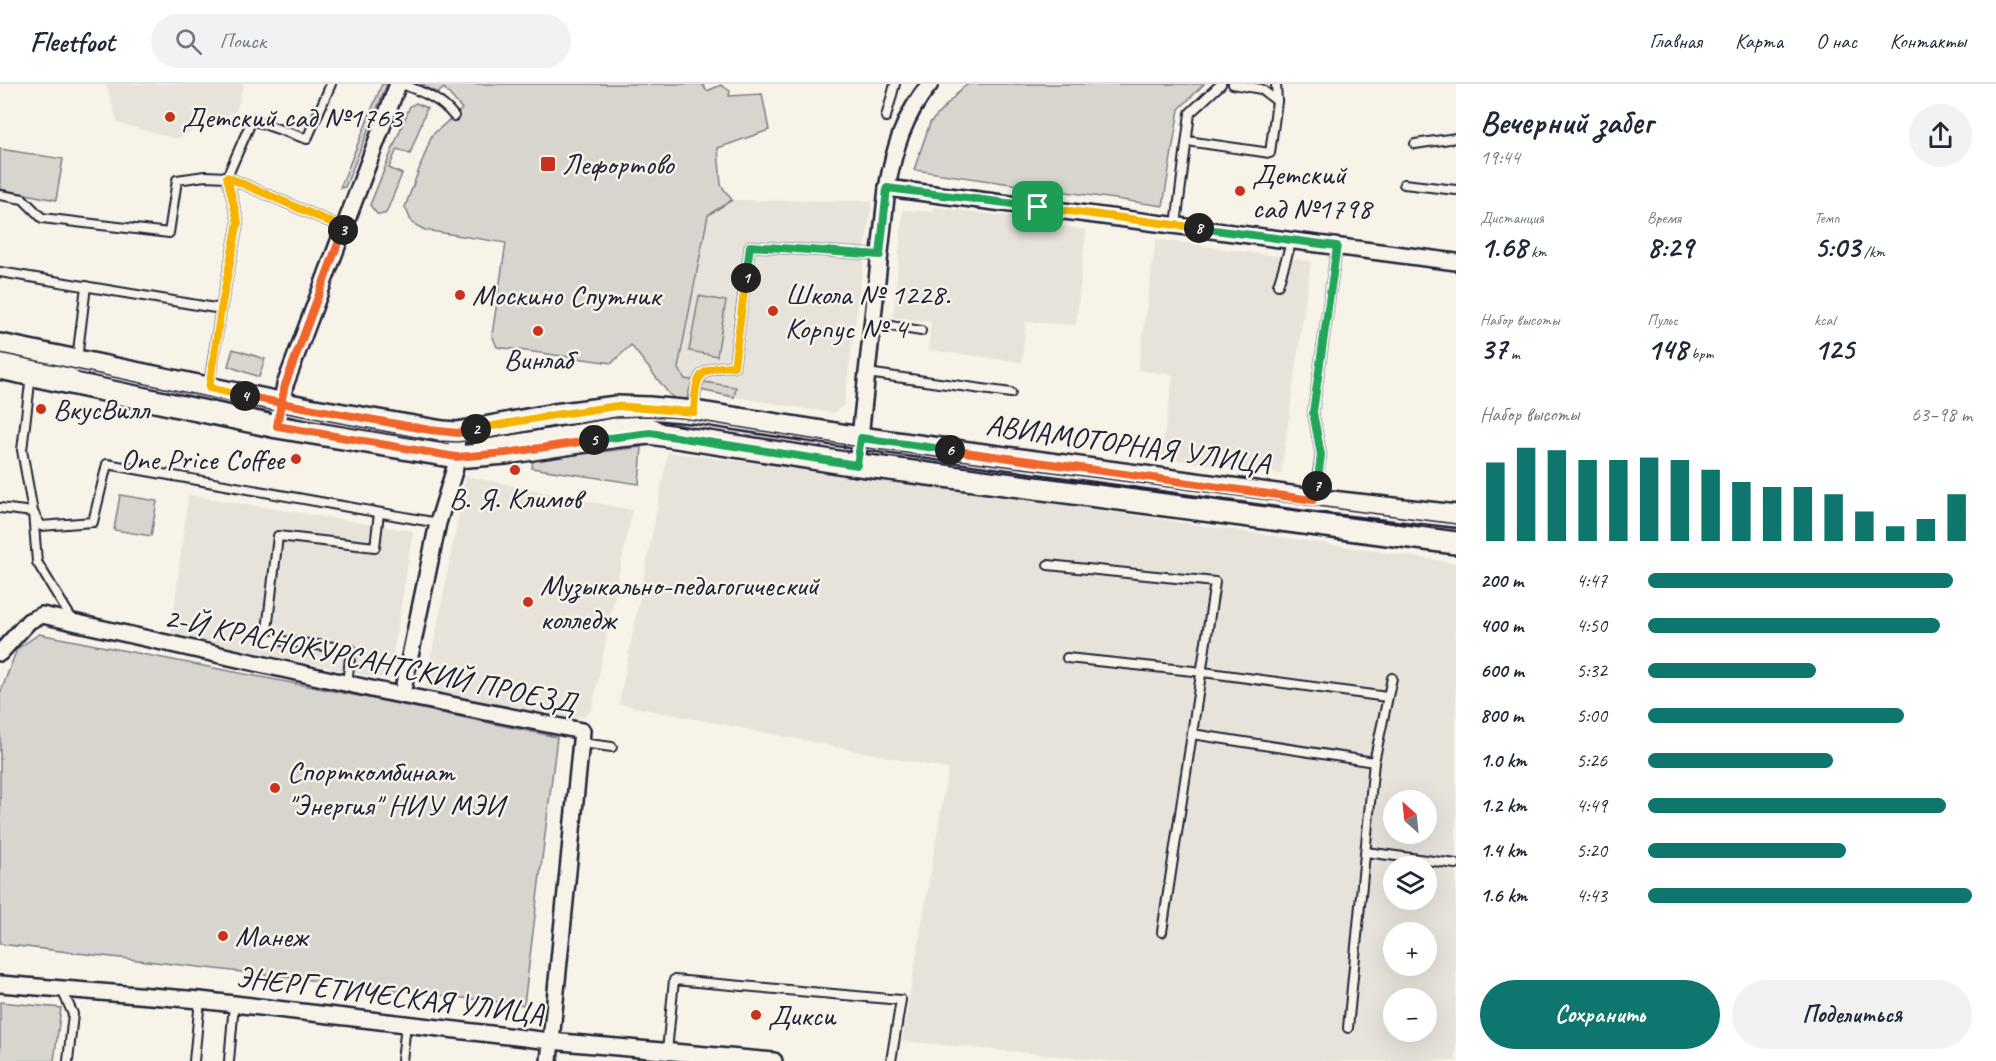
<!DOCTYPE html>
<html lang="ru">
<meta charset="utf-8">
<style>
body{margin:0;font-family:Caveat,sans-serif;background:#f2f2f3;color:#1f2937;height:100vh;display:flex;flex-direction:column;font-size:22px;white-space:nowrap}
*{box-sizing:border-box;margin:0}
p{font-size:20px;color:#747a83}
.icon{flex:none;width:33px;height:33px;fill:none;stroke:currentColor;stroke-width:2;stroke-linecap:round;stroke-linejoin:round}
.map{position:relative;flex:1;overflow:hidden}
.drawer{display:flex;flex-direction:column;background:#fff;width:540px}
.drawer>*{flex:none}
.needle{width:39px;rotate:333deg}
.tools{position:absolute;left:1383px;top:706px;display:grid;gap:12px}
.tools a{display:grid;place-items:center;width:54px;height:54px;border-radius:50%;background:#fff;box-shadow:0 6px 24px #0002;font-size:30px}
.pin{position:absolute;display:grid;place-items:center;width:51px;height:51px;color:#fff;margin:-26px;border-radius:12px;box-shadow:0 3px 9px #0006}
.km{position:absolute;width:30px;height:30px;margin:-15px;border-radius:50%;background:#222;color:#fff;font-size:16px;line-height:30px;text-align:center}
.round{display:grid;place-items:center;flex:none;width:63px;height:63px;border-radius:32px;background:#f2f2f3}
.headline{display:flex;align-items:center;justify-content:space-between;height:102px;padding:0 24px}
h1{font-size:33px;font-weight:800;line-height:45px}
.stats{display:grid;grid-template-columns:repeat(3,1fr);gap:9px;height:102px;padding:6px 24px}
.stats div{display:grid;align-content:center}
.stats b{font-size:30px;font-weight:800}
.stats small{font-size:16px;font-weight:400}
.stats p{font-size:16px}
.chart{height:168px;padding:12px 24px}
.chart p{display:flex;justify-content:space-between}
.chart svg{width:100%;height:108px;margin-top:6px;stroke:#0f766e;stroke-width:6}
.button{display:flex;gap:12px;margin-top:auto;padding:12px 24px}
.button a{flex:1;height:69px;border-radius:36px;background:#0f766e;color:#fff;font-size:24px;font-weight:800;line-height:69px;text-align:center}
.button a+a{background:#f2f2f3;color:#1f2937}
ul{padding:0 24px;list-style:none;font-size:20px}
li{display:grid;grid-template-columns:96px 72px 1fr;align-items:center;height:45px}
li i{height:15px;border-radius:8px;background:#0f766e}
header{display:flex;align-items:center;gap:36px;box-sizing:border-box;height:84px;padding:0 30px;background:#fff;border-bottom:2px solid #e0e1e3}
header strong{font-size:28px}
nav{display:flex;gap:33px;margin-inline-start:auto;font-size:21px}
.search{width:420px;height:54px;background:#f2f2f3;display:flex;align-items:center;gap:15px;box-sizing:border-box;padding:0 21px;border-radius:33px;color:#747a83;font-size:22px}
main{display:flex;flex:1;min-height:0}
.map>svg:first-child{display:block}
</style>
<header>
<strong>Fleetfoot</strong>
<div class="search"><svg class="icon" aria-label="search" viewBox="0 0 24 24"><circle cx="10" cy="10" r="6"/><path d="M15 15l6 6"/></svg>Поиск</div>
<nav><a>Главная</a><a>Карта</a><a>О нас</a><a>Контакты</a></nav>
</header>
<main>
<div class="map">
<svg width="1456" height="977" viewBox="0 0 1456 977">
<rect width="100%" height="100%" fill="#f7f3e8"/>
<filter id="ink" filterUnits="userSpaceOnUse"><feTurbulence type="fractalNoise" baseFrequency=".0167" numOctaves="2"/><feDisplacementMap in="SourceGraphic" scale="12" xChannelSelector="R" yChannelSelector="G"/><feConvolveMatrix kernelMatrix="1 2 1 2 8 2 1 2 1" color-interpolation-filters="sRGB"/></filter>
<g filter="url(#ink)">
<g fill="#e7e3db" fill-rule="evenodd">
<path d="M106,0H244L236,27L176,55L118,39Z"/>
<path d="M732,116L872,117L844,321L833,329L734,313L735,303L685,295L678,284L708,131Z"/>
<path d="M934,123L1025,135L1086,146L1076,241L1026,238L1022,278L928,266L931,238L893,233L903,126L933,128Z"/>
<path d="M1156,155L1311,177L1281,390L1161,374L1173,291L1138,286Z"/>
<path d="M668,368L1009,413L1456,479V977H1110L902,957L948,685L619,620ZM1394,717H1426V750H1394ZM1394,783H1426V816H1394ZM1394,849H1426V882H1394ZM1394,915H1426V948H1394Z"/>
<path d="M466,392L632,426L592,625L586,631L573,635L424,610Z"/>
<path d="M188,411L413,447L389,596L171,551Z"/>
</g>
<g fill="#d8d5cf" stroke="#7d7c85" stroke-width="1.5">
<path d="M382,0H387L345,103L340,104Z"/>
<path d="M420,0H702L707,7L721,1L730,7L729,12L762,10L769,46L718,64L721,101L732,116L708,131L678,284L685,295L736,303L734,313L690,304L685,322L669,310L631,261L612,279L497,263L492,251L506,159L425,146L412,139L405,123L432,51L462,25L444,4L438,9Z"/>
<path d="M969,0H1204L1179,25L1163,122L914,86L930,39L963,3Z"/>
<path d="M416,19L427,24L410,70L397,65L389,84L402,90L387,127L385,130H377L370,121L410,22Z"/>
<path d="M0,65L63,75L56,116L0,105Z"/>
<path d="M699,212L726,217L717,272L689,267Z"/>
<path d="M233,265L265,275L259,293L228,282Z"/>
<path d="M642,363L639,400L532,384L533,376Z"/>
<path d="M120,411L157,417L151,452L114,446Z"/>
<path d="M39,550L374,615L557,653L524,921L0,860V610L17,565Z"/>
<path d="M0,918L61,924L54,977H0Z"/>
</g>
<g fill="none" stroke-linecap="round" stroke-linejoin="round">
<g stroke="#22223b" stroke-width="12">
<g id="service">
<path d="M402,0C422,8 440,14 454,32"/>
<path d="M1276,0L1277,17"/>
<path d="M886,33L895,0"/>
<path d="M1187,57L1270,69L1277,17L1261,5L1233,0"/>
<path d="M1415,60L1456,54"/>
<path d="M1404,100L1456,106"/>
<path d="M0,111L23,115L42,134L169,149L177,96L205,92L227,93L344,144"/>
<path d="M1176,141L1190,29L1221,0"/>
<path d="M0,188L221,225"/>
<path d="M1278,201L1292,156"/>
<path d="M873,239L921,247"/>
<path d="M0,273L69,287L78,295"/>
<path d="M77,275L86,202"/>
<path d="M867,289L1011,309"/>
<path d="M31,291L22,366L33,428L37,478L73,537"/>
<path d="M209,302L221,225L238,138L227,93L252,36L307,55L331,0"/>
<path d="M694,327C696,294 696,283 734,282L750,162L880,171"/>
<path d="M478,361L618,338L647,336L660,343"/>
<path d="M1314,415L1321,371L1313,328L1337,162"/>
<path d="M0,424L33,428L41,442L93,438L107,380L438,439"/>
<path d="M1048,481L1215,498L1162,848"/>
<path d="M1067,574L1203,588L1387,613"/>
<path d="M347,600L351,565L266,555L278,452L375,463L379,429"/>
<path d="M1192,650L1374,678"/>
<path d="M581,659L612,663"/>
<path d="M1366,768L1456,780"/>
<path d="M62,906L73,930L68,977"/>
<path d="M1348,944L1374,678L1392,594"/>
<path d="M667,967L674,896L901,916L891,977"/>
<path d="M194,977L200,916"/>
<path d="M229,977L234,920"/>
<path d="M402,977L406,940"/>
</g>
</g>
<g stroke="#22223b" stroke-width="20">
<g id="minor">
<path d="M887,104L1456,178"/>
<path d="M277,343L285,301L398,0"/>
<path d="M857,381L887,104C894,65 904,31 930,0"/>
<path d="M0,569L29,537L42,531L376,606L582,647L549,977"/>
<path d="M402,610L438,439L455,384L457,349"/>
<path d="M0,900L200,916L550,957L774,977"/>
</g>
</g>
<g stroke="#22223b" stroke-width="26">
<g id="secondary">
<path d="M0,261L309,325L443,348L457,349L554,331L617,323L649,324L694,328L861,354L1313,416L1456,432"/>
<path d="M0,284L277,343L456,373L506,369L619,352L650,349L844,379L1456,459"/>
</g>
</g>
<use href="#service" stroke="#f7f3e8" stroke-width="8"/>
<use href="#minor" stroke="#f7f3e8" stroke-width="15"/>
<use href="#secondary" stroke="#f7f3e8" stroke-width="21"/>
<path stroke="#22223b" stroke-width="1.5" d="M0,269L254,323L437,357L457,358L484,355L617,333L647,332L683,334L859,363L1456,440"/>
</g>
</g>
<g fill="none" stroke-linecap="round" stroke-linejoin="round" filter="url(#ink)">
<g stroke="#fff" stroke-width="12">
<path id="split-1" d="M746,194L750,162L880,171L887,104L1038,123"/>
</g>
<g stroke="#fff" stroke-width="12">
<path id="split-2" d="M476,345L554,331L617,322L694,328C696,295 695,283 734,282L746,194"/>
</g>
<g stroke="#fff" stroke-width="12">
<path id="split-3" d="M343,146L285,301L281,319L430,346L458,349L476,345"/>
</g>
<g stroke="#fff" stroke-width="12">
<path id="split-4" d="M245,312L209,304L221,225L238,138L227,93L344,144L343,146"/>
</g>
<g stroke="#fff" stroke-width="12">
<path id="split-5" d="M245,312L281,319L277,342L456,373L506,369L594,356"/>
</g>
<g stroke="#fff" stroke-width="12">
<path id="split-6" d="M594,356L650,349L857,381L861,354L950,366"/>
</g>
<g stroke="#fff" stroke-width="12">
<path id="split-7" d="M950,366L1313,416L1317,402"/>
</g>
<g stroke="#fff" stroke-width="12">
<path id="split-8" d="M1199,144L1337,162L1313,328L1321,371L1317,402"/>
</g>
<g stroke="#fff" stroke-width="12">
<path id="split-9" d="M1038,123L1199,144"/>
</g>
<use href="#split-1" stroke="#22a559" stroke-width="8"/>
<use href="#split-2" stroke="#f5b400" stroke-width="8"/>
<use href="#split-3" stroke="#f0652b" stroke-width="8"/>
<use href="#split-4" stroke="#f5b400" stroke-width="8"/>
<use href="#split-5" stroke="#f0652b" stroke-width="8"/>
<use href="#split-6" stroke="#22a559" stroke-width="8"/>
<use href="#split-7" stroke="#f0652b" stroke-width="8"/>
<use href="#split-8" stroke="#22a559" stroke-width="8"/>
<use href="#split-9" stroke="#f5b400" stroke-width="8"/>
</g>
<g fill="#c8321e" stroke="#f7f3e8" stroke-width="2">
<circle cx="170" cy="33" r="6"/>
<rect x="540" y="72" width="16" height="16" rx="3"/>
<circle cx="1240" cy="107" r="6"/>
<circle cx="460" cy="211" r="6"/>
<circle cx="773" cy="227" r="6"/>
<circle cx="538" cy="247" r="6"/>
<circle cx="41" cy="325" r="6"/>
<circle cx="296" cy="375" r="6"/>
<circle cx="515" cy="386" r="6"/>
<circle cx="528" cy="518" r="6"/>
<circle cx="275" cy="704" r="6"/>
<circle cx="223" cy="852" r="6"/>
<circle cx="756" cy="931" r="6"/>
</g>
<g text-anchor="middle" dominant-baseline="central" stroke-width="5" stroke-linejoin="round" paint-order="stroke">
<g font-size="30" fill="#22223b" stroke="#f7f3e8" text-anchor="start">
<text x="182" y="33">Детский сад №1763</text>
<text x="562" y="80">Лефортово</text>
<text x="1252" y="90">Детский<tspan x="1252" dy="34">сад №1798</tspan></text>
<text x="785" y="210">Школа № 1228.<tspan x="785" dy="34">Корпус № 4</tspan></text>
<text x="472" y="211">Москино Спутник</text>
<text x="538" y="275" text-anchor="middle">Винлаб</text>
<text x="53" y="325">ВкусВилл</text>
<text x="284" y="375" text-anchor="end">One Price Coffee</text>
<text x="515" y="414" text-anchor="middle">В. Я. Климов</text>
<text x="540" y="501">Музыкально-педагогический<tspan x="540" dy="34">колледж</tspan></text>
<text x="287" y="687">Спорткомбинат<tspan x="287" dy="34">"Энергия" НИУ МЭИ</tspan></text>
<text x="235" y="852">Манеж</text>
<text x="768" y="931">Дикси</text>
</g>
<g font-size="30" fill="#22223b" stroke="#f7f3e8">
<text transform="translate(1128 360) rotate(8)">АВИАМОТОРНАЯ УЛИЦА</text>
<text transform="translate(370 576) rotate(12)">2-Й КРАСНОКУРСАНТСКИЙ ПРОЕЗД</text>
<text transform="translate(390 911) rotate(7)">ЭНЕРГЕТИЧЕСКАЯ УЛИЦА</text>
</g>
</g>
</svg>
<div class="tools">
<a><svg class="needle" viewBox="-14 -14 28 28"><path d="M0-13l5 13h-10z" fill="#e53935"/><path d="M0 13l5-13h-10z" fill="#747a83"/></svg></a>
<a><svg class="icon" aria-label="layers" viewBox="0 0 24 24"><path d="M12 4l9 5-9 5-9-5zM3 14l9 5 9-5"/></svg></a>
<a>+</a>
<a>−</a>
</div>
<div class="pin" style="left:1038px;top:123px;background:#1e9e55"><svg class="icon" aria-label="arrive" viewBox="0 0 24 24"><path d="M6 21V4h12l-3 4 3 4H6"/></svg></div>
<b class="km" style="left:746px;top:194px">1</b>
<b class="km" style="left:476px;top:345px">2</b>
<b class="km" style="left:343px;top:146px">3</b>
<b class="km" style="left:245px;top:312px">4</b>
<b class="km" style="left:594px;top:356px">5</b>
<b class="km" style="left:950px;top:366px">6</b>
<b class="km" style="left:1317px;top:402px">7</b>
<b class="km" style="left:1199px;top:144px">8</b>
</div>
<section class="drawer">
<div class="headline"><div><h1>Вечерний забег</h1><p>19:44</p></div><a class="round"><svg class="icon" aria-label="share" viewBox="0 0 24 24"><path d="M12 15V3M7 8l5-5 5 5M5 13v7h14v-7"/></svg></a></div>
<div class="stats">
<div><p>Дистанция</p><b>1.68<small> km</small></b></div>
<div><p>Время</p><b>8:29</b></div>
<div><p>Темп</p><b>5:03<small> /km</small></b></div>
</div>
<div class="stats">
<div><p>Набор высоты</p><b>37<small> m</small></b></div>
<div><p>Пульс</p><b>148<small> bpm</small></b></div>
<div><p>kcal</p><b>125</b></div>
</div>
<div class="chart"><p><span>Набор высоты</span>63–98 m</p>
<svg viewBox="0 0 160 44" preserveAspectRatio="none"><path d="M5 44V12M15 44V6M25 44V7M35 44V11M45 44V11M55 44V10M65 44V11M75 44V15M85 44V20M95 44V22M105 44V22M115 44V25M125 44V32M135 44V38M145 44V35M155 44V25"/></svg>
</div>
<ul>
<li><b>200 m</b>4:47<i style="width:94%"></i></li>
<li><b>400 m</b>4:50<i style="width:90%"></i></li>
<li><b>600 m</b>5:32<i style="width:52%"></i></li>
<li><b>800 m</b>5:00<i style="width:79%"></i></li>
<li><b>1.0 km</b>5:26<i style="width:57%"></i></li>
<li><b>1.2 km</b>4:49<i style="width:92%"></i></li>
<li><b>1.4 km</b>5:20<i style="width:61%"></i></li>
<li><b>1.6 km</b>4:43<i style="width:100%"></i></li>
</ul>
<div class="button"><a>Сохранить</a><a>Поделиться</a></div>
</section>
</main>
